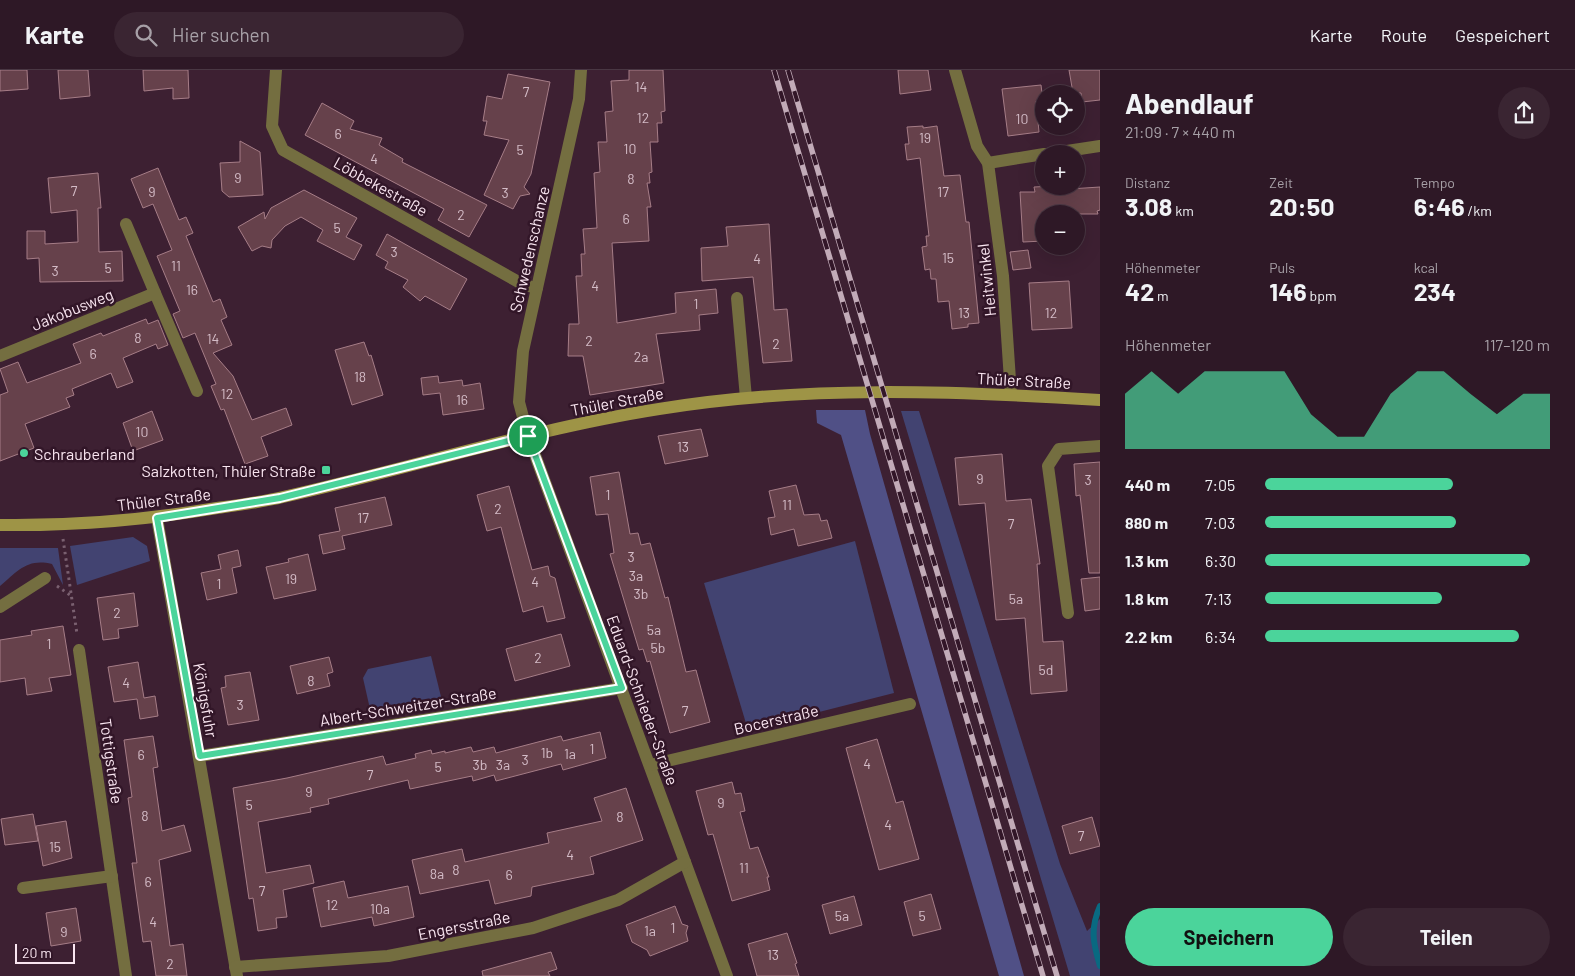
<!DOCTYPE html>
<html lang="de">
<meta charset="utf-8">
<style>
body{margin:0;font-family:Barlow,sans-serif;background:#3a2532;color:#f1f3f6;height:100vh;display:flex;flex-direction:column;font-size:19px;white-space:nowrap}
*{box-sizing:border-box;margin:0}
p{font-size:16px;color:#a7a0a7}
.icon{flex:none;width:28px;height:28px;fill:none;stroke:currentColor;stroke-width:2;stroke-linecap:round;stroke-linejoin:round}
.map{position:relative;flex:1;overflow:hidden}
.details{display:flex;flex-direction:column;background:#2e1826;width:475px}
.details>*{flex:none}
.buttons{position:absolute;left:1035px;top:15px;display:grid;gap:10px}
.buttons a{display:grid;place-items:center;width:50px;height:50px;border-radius:50%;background:#2e1826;box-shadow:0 5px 20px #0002,0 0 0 1px #493743;font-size:25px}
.scale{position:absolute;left:15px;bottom:12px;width:60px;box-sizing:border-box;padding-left:5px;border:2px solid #f9e5f0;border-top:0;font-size:14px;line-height:18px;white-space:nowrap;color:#f9e5f0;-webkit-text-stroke:4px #321628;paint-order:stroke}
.pin{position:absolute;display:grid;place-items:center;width:42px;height:42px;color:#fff;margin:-21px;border:2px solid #fff;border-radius:50%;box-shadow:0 1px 5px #0007}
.round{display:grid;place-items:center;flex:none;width:52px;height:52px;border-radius:26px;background:#3a2532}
.head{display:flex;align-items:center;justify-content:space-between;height:85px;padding:0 25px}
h1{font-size:28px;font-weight:700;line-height:38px}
.stats{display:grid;grid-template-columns:repeat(3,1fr);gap:8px;height:85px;padding:5px 25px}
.stats div{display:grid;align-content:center}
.stats b{font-size:25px;font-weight:700}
.stats small{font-size:14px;font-weight:400}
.stats p{font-size:14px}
.chart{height:140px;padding:10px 25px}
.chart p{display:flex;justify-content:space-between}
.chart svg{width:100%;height:90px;margin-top:5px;fill:#4bd49b;opacity:.7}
.button{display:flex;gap:10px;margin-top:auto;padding:10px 25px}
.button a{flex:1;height:58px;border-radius:30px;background:#4bd49b;color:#111;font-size:20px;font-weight:700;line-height:58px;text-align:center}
.button a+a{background:#3a2532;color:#f1f3f6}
ul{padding:0 25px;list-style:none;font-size:16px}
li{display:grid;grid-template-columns:80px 60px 1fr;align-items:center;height:38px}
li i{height:12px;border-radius:6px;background:#4bd49b}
header{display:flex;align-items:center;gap:30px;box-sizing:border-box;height:70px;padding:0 25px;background:#2e1826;border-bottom:1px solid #493743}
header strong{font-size:24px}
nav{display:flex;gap:28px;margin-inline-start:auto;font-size:18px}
.search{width:350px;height:45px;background:#3a2532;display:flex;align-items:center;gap:12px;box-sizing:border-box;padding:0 18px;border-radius:28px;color:#a7a0a7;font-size:19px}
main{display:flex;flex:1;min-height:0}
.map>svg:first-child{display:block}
</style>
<header>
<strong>Karte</strong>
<div class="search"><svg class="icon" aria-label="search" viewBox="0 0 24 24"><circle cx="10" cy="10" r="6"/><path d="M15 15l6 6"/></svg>Hier suchen</div>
<nav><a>Karte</a><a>Route</a><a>Gespeichert</a></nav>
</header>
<main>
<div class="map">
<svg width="1100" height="906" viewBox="0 0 1100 906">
<rect width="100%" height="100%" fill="#3d2032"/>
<g fill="#424371">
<path d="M901,341H919L1060,794L1087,861L1100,849V906H1070Z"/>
<path d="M133,467L147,476L150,491L77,515L70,476Z"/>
<path d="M855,471L894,623L748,660L704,513Z"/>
<path d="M0,478H58L63,515L52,494C27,488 18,501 0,516Z"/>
<path d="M431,586L443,635L378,644L370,639L363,608L368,599Z"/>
</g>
<path fill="#505086" d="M816,340H865L870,364L1024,906H999L841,365L817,353Z"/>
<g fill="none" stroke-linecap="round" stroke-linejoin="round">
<path stroke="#096981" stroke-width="6" d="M1100,836C1090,859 1093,873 1100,896"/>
</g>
<g fill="#66414b" stroke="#a67d87">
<path d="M0,0H27L28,19L0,21Z"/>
<path d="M58,0H88L90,26L60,29Z"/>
<path d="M143,0H188L189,28L173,29V18L144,21Z"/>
<path d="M629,0H663L665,41L661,42L662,53H657L658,72H650L652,102L649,103L650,113H647L651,137H647L649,171L612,173L617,253L676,243L675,223L716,219L718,243L699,245L700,260L656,264L664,313L590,325L583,286H568L569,254H579L576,206H582L581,184H585L583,159L597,158L594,103L600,102L598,72H607L605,42L613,41L611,11L629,10Z"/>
<path d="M898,0H928L931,20L900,24Z"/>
<path d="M1069,0H1100V30L1082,32L1081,23H1073Z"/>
<path d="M508,4L550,12L531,104L524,117L530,124L520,126L513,139L484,125L509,70L484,65L487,51H483L487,26L502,29Z"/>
<path d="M1041,15L1043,31H1036L1039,62L1008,66L1002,19Z"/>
<path d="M322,33L354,51L350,59L382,68L379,75L403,89L402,92L487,135L469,167L438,150L444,139L305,65Z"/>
<path d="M923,56V58L937,56L944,106L960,105L966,152H969L979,253L968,254V257L952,259L949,231L938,232L936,209H931L930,199L925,200L922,177L927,176L926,166H929L920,88L907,90L905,74H909L907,57Z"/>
<path d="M240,71L260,82L263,125L229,127L222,121L220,93L240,92Z"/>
<path d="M158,98L179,150L186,147L193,163L186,166L213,232L220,229L227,247L221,250L232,275L213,283L233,306L252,350L286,338L292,355L261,367L268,386L245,394L224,339L221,340L211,316L216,314L195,263L183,268L173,244L180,241L157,186L172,180L153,134L143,138L131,109Z"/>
<path d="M98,103L101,138H98L99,182L122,181L123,211L40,212L39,188L27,189V161H45V174L78,172L77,140L51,143L48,108Z"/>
<path d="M1054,116V120L1100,117V140L1097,141L1098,144H1044V171L1023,172L1020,122H1035L1034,117Z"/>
<path d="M304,120L357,148L346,167L362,175L354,190L317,171L323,160L301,147L285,156L272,170L271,178L262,176L252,181L238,157L264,142L265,149L271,138Z"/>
<path d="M769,154L774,240L787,239L792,291L763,293L753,207L702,211L701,178L728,176L726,157Z"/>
<path d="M387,164L467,209L450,240L425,226L420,231L403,217L408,210L385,198L388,192L376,185Z"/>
<path d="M1028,180L1031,198L1013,200L1010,182Z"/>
<path d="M1069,211L1072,258L1032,260L1029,213Z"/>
<path d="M146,249L148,254L158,250L168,275L158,279L156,274L123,288L133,312L117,318L111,303L72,319L74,325L66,328L70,337L25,354L34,378L0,391V325L8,322L0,299L18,292L27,313L81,293L73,274L101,263L103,266Z"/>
<path d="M364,272L369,286L371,285L383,325L352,335L335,280Z"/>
<path d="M438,306L439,313L462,310L463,316L480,313L484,339L443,345L440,323L423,325L421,308Z"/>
<path d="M152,341L163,370L133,381L123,353Z"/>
<path d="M701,359L708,386L665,394L658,366Z"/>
<path d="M1002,384L1006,431L1031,429L1040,494H1037L1043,572L1063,571L1067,621L1031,624L1025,548L996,550L985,433L959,435L955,388Z"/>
<path d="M1100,392V503H1089L1080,425L1076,426L1074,394Z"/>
<path d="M619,402L630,464L638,463L641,475L650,473L665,528L668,527L686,602L696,600L710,652L670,663L650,591L647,592L643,579L639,580L610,484L614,483L608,444L596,445L590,407Z"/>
<path d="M796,415L804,445L819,444L821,451L827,450L832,468L798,476L794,459L771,465L768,448L775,447L769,421Z"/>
<path d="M509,416L532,500L548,496L550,506L555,508L565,548L547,552L543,536L523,542L501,457L487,461L477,425Z"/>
<path d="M385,427L392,455L342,466L345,479L323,484L319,465L340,461L335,438Z"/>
<path d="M238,480L241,496L232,498L237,523L207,530L201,503L221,499L218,485Z"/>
<path d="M308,484L316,520L274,529L266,497L289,492L288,489Z"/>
<path d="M1100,507V539L1085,541L1081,509Z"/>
<path d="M134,523L138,556L118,559L119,568L103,570L97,528Z"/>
<path d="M63,556L71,605L49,608L52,621L27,625L25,608L0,612V570L32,565L31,561Z"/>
<path d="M561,564L570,596L515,611L506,579Z"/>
<path d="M329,587L333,602L327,604L330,616L297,624L290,596Z"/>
<path d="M138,592L144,628L155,626L158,646L140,649L137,629L114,632L108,597Z"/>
<path d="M250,602L259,650L228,655L221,618L226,617L225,606Z"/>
<path d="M600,662L606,688L563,700L561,694L496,711L494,705L473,711L472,706L410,719L408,710L328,729L329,734L310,738L311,742L258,752L266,803L310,795L314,813L283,820L287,847L276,848L277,858L258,861L253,828L249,829L233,718L287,708L383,686L386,695L416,688L415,684L431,680L432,684L445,681V683L471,677L473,682L494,677L496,683L561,666L563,671Z"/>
<path d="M153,666L158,697L153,698L162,761L184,755L191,781L159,790L170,876L183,874L187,906H156L151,871L143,872L132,793H137L128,728L132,727L124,670Z"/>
<path d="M877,669L896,733L903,731L919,789L879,800L846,678Z"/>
<path d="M732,712L735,724L741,723L745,741L740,742L750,779L758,777L769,807H767L770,820L732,831L713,764L708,765L696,721Z"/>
<path d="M626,718L643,770L590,787L594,804L532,817L531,826L495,834L489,810L420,824L412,790L462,779L465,792L549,773L547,763L602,751L594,728Z"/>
<path d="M33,744L38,771L5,775L1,749Z"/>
<path d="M1092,747L1100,776L1070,784L1062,756Z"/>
<path d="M66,751L72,788L43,796L36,756Z"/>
<path d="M344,811L348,828L408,816L414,847L374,856L372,847L321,857L313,818Z"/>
<path d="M931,824L941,859L913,866L904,832Z"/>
<path d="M854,826L862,855L830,864L822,835Z"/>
<path d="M675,836L682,854L688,856L686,863L688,871L650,886L647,880L632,872L626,855Z"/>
<path d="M76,838L81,871L51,876L46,843Z"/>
<path d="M787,863L797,893L795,894L799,906H757L748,874Z"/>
<path d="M551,882L557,899L548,902L550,906H483L482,901Z"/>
</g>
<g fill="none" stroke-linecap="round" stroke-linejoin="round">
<g stroke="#7a6070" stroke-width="3" stroke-dasharray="2.5 4" stroke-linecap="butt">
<path d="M63,469L77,564"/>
<path d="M57,516L70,525"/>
</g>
<g stroke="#746e40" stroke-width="12">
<path d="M276,0L272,56L283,80L524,215L537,218"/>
<path d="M581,0L579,29L523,281L519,332L528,366L727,906"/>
<path d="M955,0L977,76L988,93L1003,206L1011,325"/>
<path d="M1047,84L1100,76"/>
<path d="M988,93L1044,84"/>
<path d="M126,154L155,223"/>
<path d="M737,228L746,328"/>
<path d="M0,286L155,223L197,321"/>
<path d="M157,448L237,906"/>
<path d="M0,537L45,508"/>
<path d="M1068,543L1048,396L1059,379L1100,376"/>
<path d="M79,580L126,906"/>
<path d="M200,686L622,618"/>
<path d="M650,695L910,634"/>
<path d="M23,818L112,806"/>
<path d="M235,897L388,886L533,858L618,830L685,792"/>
</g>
<path stroke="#9e9446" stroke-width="12" d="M0,455C73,456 145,450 217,438C239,435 262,432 283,427C408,399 532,359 659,339C805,315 953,321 1100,330"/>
<g stroke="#c2abb8" stroke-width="5.5">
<g id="rail">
<path d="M774,0L1043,906"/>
<path d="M788,0L1057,906"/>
</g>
</g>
<use href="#rail" stroke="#321628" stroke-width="4" stroke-dasharray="11" stroke-linecap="butt"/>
</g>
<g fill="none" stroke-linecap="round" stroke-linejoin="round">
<g stroke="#fff" stroke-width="10">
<path id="route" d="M528,366L622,618L200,686L157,448L280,428Z"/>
</g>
<use href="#route" stroke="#4bd49b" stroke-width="6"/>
</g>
<g fill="#4bd49b" stroke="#321628" stroke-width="2">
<circle cx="24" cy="383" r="5"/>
<rect x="321" y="395" width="10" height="10" rx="2.5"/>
</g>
<g text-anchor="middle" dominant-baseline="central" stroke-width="5" stroke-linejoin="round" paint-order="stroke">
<g font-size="14" fill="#d4bcc7">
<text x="641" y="16">14</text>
<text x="526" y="21">7</text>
<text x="643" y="47">12</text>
<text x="1022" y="48">10</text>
<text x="338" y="63">6</text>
<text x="925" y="67">19</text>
<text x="630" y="78">10</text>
<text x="520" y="79">5</text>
<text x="374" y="88">4</text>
<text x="238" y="107">9</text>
<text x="631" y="108">8</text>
<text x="74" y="120">7</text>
<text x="152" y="121">9</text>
<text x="943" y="121">17</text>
<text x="505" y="122">3</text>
<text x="461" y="144">2</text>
<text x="626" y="148">6</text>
<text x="337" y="157">5</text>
<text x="394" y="181">3</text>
<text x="948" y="187">15</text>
<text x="757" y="188">4</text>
<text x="176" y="195">11</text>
<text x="108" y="197">5</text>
<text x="55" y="200">3</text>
<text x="595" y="215">4</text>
<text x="192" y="219">16</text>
<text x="696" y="233">1</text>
<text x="964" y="242">13</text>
<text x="1051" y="242">12</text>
<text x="138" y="267">8</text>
<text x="213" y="268">14</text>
<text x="589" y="270">2</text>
<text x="776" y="273">2</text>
<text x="93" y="283">6</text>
<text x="641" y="286">2a</text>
<text x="360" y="306">18</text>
<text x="227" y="323">12</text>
<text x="462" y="329">16</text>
<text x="142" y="361">10</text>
<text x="683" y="376">13</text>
<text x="980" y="408">9</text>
<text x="1088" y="409">3</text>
<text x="608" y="424">1</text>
<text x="787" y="434">11</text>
<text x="498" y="438">2</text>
<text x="363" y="447">17</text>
<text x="1011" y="453">7</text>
<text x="631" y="486">3</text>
<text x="636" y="505">3a</text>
<text x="291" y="508">19</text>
<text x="535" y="511">4</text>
<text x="219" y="513">1</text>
<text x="641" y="523">3b</text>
<text x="1016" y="528">5a</text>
<text x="117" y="542">2</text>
<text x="654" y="559">5a</text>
<text x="49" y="573">1</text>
<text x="658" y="577">5b</text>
<text x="538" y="587">2</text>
<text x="1046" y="599">5d</text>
<text x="311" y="610">8</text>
<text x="126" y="612">4</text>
<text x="240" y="634">3</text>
<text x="685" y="640">7</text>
<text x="592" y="678">1</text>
<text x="547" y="682">1b</text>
<text x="570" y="683">1a</text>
<text x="141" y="684">6</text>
<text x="525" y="689">3</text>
<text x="867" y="693">4</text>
<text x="480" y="694">3b</text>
<text x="503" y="694">3a</text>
<text x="438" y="696">5</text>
<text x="370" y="704">7</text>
<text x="309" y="721">9</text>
<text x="721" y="732">9</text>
<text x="249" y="734">5</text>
<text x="145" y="745">8</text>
<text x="620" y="746">8</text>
<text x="888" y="754">4</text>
<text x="1081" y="765">7</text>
<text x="55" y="776">15</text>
<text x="570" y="784">4</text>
<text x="744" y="797">11</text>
<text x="456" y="799">8</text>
<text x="437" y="803">8a</text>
<text x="509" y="804">6</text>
<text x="148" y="811">6</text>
<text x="262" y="820">7</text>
<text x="332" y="834">12</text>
<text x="380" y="838">10a</text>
<text x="842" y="845">5a</text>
<text x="922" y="845">5</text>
<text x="153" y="851">4</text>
<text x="673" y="857">1</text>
<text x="650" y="860">1a</text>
<text x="64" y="861">9</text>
<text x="773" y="884">13</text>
<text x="170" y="893">2</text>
</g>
<g font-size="16" fill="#f9e5f0" stroke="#321628">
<text transform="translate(381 116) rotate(29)">Löbbekestraße</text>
<text transform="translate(529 179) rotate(-77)">Schwedenschanze</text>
<text transform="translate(986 210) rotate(-96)">Heitwinkel</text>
<text transform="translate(72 239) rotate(-22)">Jakobusweg</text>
<text transform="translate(1024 310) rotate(3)">Thüler Straße</text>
<text transform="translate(617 331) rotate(-11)">Thüler Straße</text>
<text transform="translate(164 429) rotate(-7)">Thüler Straße</text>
<text transform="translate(206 630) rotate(80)">Königsfuhr</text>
<text transform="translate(643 630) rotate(70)">Eduard-Schnieder-Straße</text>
<text transform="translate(408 636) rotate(-9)">Albert-Schweitzer-Straße</text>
<text transform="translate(776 649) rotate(-13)">Bocerstraße</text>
<text transform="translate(112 691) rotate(82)">Tottigstraße</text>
<text transform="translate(464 855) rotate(-11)">Engersstraße</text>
</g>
<g font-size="16" fill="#f9e5f0" stroke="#321628" text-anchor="start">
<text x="34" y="383">Schrauberland</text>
<text x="316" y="400" text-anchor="end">Salzkotten, Thüler Straße</text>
</g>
</g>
</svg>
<div class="buttons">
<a><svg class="icon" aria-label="locate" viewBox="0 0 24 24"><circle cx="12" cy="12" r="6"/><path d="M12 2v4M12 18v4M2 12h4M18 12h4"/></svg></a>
<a>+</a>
<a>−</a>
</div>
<div class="scale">20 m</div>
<div class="pin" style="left:528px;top:366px;background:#1e9e55"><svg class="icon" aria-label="arrive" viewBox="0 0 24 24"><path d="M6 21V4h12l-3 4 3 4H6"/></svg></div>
</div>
<section class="details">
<div class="head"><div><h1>Abendlauf</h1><p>21:09 · 7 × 440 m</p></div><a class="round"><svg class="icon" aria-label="share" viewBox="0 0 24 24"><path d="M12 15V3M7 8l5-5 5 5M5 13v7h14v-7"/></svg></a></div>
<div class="stats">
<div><p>Distanz</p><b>3.08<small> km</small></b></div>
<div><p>Zeit</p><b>20:50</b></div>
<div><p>Tempo</p><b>6:46<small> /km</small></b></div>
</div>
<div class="stats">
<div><p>Höhenmeter</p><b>42<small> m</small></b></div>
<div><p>Puls</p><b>146<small> bpm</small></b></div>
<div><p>kcal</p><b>234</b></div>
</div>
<div class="chart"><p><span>Höhenmeter</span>117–120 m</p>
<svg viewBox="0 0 160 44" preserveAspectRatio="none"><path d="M0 44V17L10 6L20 17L30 6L40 6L50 6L60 6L70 27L80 38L90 38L100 17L110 6L120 6L130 17L140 27L150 17L160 17V44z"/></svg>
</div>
<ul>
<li><b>440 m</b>7:05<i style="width:66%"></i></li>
<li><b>880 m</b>7:03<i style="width:67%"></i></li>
<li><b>1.3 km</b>6:30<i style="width:93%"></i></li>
<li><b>1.8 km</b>7:13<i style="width:62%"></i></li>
<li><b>2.2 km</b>6:34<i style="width:89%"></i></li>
</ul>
<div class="button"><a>Speichern</a><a>Teilen</a></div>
</section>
</main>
